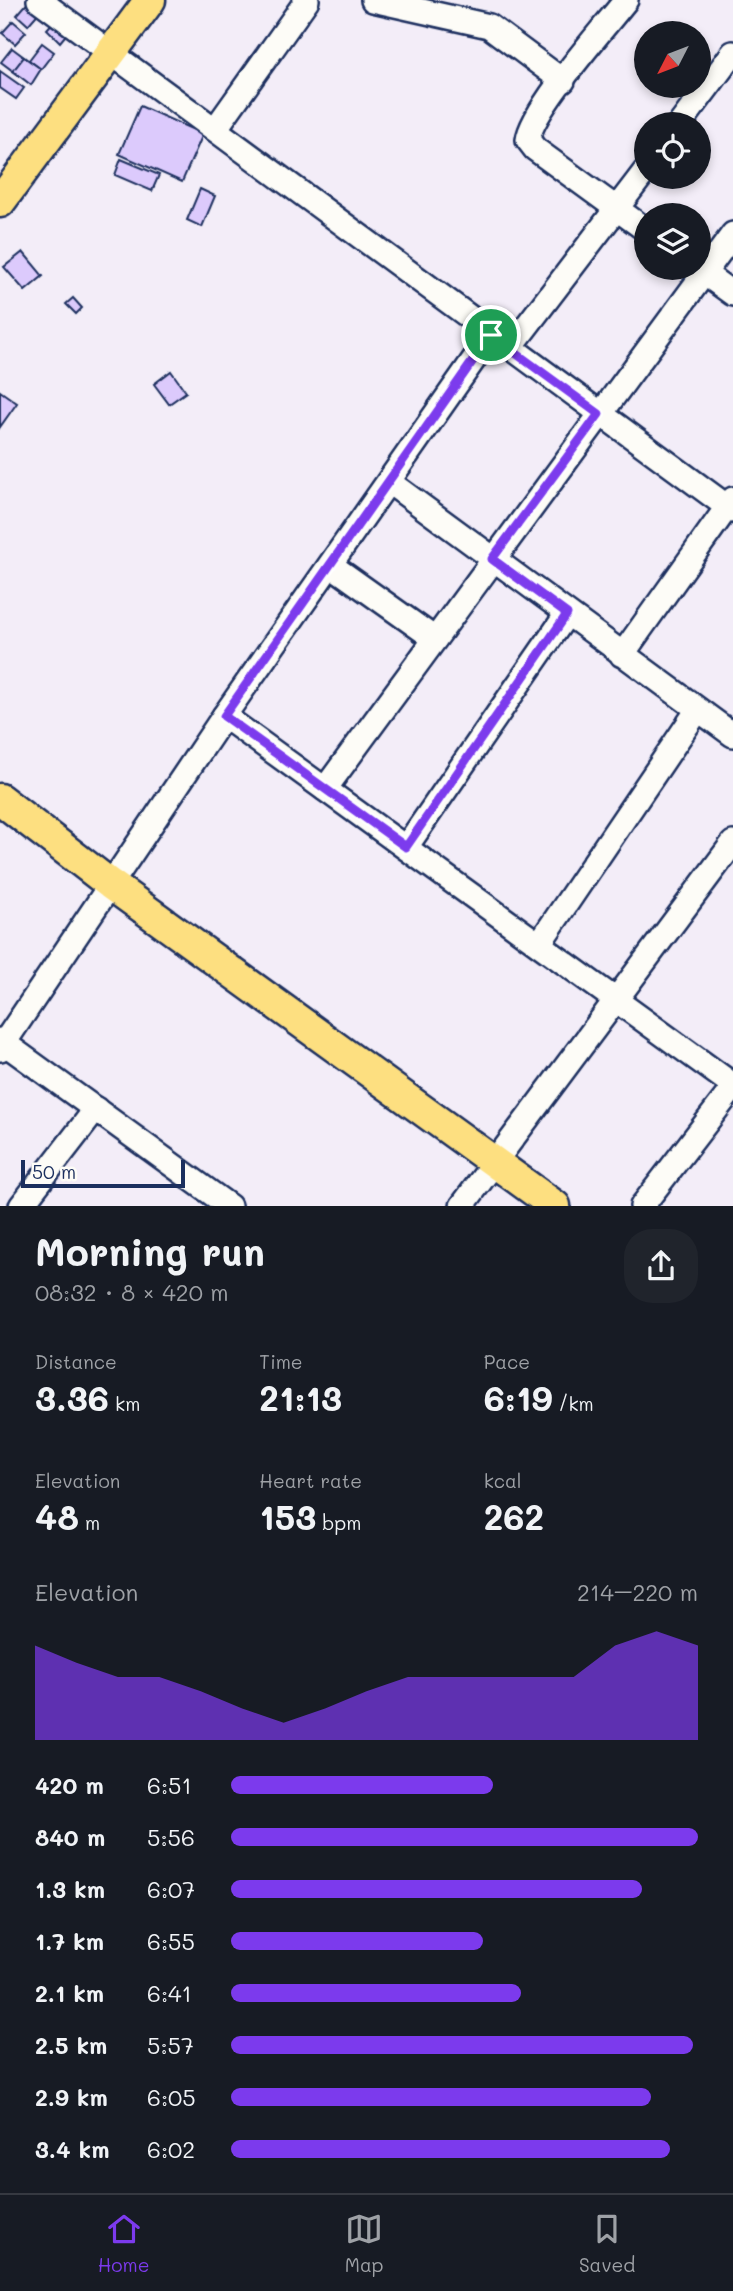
<!DOCTYPE html>
<meta charset="utf-8">
<style>
body{margin:0;font-family:Mali,sans-serif;background:#20242c;color:#f1f3f6;height:100vh;display:flex;flex-direction:column;font-size:26px;white-space:nowrap}
*{box-sizing:border-box;margin:0}
p{font-size:23px;color:#9ea1a6}
.icon{flex:none;width:38px;height:38px;fill:none;stroke:currentColor;stroke-width:2;stroke-linecap:round;stroke-linejoin:round}
.map{position:relative;height:1206px;overflow:hidden}
.side{display:flex;flex-direction:column;background:#171b24;flex:1}
.side>*{flex:none}
.needle{width:46px;rotate:228deg}
.fabs{position:absolute;left:634px;top:21px;display:grid;gap:14px}
.fabs a{display:grid;place-items:center;width:77px;height:77px;border-radius:50%;background:#171b24;box-shadow:0 4px 10px #0003;font-size:35px}
.scale{position:absolute;left:21px;bottom:18px;width:164px;box-sizing:border-box;padding-left:7px;border:4px solid #1b2f5e;border-top:0;font-size:19px;line-height:24px;white-space:nowrap;color:#1b2f5e;-webkit-text-stroke:5px #fdfcf7;paint-order:stroke}
.pin{position:absolute;display:grid;place-items:center;width:60px;height:60px;color:#fff;margin:-30px;border:4px solid #fff;border-radius:50%;box-shadow:0 2px 7px #0007}
.round{display:grid;place-items:center;flex:none;width:74px;height:74px;border-radius:28px;background:#20242c}
.overview{display:flex;align-items:center;justify-content:space-between;height:119px;padding:0 35px}
h1{font-size:38px;font-weight:700;line-height:52px}
.metrics{display:grid;grid-template-columns:repeat(3,1fr);gap:10px;height:119px;padding:7px 35px}
.metrics div{display:grid;align-content:center}
.metrics b{font-size:35px;font-weight:700}
.metrics small{font-size:19px;font-weight:400}
.metrics p{font-size:19px}
.chart{height:196px;padding:14px 35px}
.chart p{display:flex;justify-content:space-between}
.chart svg{width:100%;height:126px;margin-top:7px;fill:#7c3aed;opacity:.7}
ul{padding:0 35px;list-style:none;font-size:23px}
li{display:grid;grid-template-columns:112px 84px 1fr;align-items:center;height:52px}
li i{height:18px;border-radius:9px;background:#7c3aed}
.menu{display:flex;justify-content:space-around;align-items:center;height:98px;border-top:2px solid #363941;background:#171b24;font-size:19px;color:#9ea1a6}
.menu a{display:grid;justify-items:center;gap:4px}
.menu .active{color:#7c3aed}
.map>svg:first-child{display:block}
</style>
<div class="map">
<svg width="733" height="1206" viewBox="0 0 733 1206">
<rect width="100%" height="100%" fill="#f3edf8"/>
<filter id="ink" filterUnits="userSpaceOnUse"><feTurbulence type="fractalNoise" baseFrequency=".0143" numOctaves="2"/><feDisplacementMap in="SourceGraphic" scale="14" xChannelSelector="R" yChannelSelector="G"/><feConvolveMatrix kernelMatrix="1 2 1 2 8 2 1 2 1" color-interpolation-filters="sRGB"/></filter>
<g filter="url(#ink)">
<g fill="#dccafc" stroke="#1b2f5e" stroke-width="2">
<path d="M30,0L42,9L28,25L17,15Z"/>
<path d="M56,19L69,31L60,42L47,29Z"/>
<path d="M13,21L26,32L15,44L2,33Z"/>
<path d="M42,43L54,52L41,69L29,60Z"/>
<path d="M12,48L24,57L13,71L1,62Z"/>
<path d="M24,57L41,69L31,85L13,71Z"/>
<path d="M0,71L24,88L16,99L0,88Z"/>
<path d="M140,106L203,134L182,182L119,154Z"/>
<path d="M121,159L159,175L152,191L115,175Z"/>
<path d="M200,189L215,196L202,227L187,220Z"/>
<path d="M23,252L43,276L25,291L4,267Z"/>
<path d="M73,298L82,308L76,314L66,304Z"/>
<path d="M171,371L186,392L169,404L154,384Z"/>
<path d="M0,391L17,403L0,427Z"/>
</g>
<g fill="none" stroke-linecap="round" stroke-linejoin="round">
<g stroke="#1b2f5e" stroke-width="28">
<g id="minor">
<path d="M39,0L733,511"/>
<path d="M373,0L489,26L563,81"/>
<path d="M626,0C604,28 531,110 528,140L535,149L646,230"/>
<path d="M680,124L733,53"/>
<path d="M216,128L307,0"/>
<path d="M697,268L733,294"/>
<path d="M510,348L646,170"/>
<path d="M389,482L733,735"/>
<path d="M331,565L435,639"/>
<path d="M622,655L733,499"/>
<path d="M224,716L733,1085"/>
<path d="M325,789L733,234"/>
<path d="M406,847L567,614"/>
<path d="M539,944L697,711"/>
<path d="M0,1040L229,1206"/>
<path d="M0,1049L224,716L491,335"/>
<path d="M21,1206L96,1109"/>
<path d="M462,1206L733,843"/>
<path d="M642,1206L733,1088"/>
</g>
</g>
<g stroke="#1b2f5e" stroke-width="35">
<g id="major">
<path d="M0,202L150,0"/>
<path d="M0,799L110,884L555,1206"/>
</g>
</g>
<use href="#minor" stroke="#fdfcf7" stroke-width="23"/>
<use href="#major" stroke="#fddf80" stroke-width="30"/>
</g>
</g>
<g fill="none" stroke-linecap="round" stroke-linejoin="round" filter="url(#ink)">
<g stroke="#fff" stroke-width="14">
<path id="route" d="M491,335L599,414L492,559L567,614L406,847L224,716Z"/>
</g>
<use href="#route" stroke="#7c3aed" stroke-width="9"/>
</g>
</svg>
<div class="fabs">
<a><svg class="needle" viewBox="-14 -14 28 28"><path d="M0-13l5 13h-10z" fill="#e53935"/><path d="M0 13l5-13h-10z" fill="#9ea1a6"/></svg></a>
<a><svg class="icon" aria-label="locate" viewBox="0 0 24 24"><circle cx="12" cy="12" r="6"/><path d="M12 2v4M12 18v4M2 12h4M18 12h4"/></svg></a>
<a><svg class="icon" aria-label="layers" viewBox="0 0 24 24"><path d="M12 4l9 5-9 5-9-5zM3 14l9 5 9-5"/></svg></a>
</div>
<div class="scale">50 m</div>
<div class="pin" style="left:491px;top:335px;background:#1e9e55"><svg class="icon" aria-label="arrive" viewBox="0 0 24 24"><path d="M6 21V4h12l-3 4 3 4H6"/></svg></div>
</div>
<section class="side">
<div class="overview"><div><h1>Morning run</h1><p>08:32 · 8 × 420 m</p></div><a class="round"><svg class="icon" aria-label="share" viewBox="0 0 24 24"><path d="M12 15V3M7 8l5-5 5 5M5 13v7h14v-7"/></svg></a></div>
<div class="metrics">
<div><p>Distance</p><b>3.36<small> km</small></b></div>
<div><p>Time</p><b>21:13</b></div>
<div><p>Pace</p><b>6:19<small> /km</small></b></div>
</div>
<div class="metrics">
<div><p>Elevation</p><b>48<small> m</small></b></div>
<div><p>Heart rate</p><b>153<small> bpm</small></b></div>
<div><p>kcal</p><b>262</b></div>
</div>
<div class="chart"><p><span>Elevation</span>214–220 m</p>
<svg viewBox="0 0 160 44" preserveAspectRatio="none"><path d="M0 44V11L10 17L20 22L30 22L40 27L50 33L60 38L70 33L80 27L90 22L100 22L110 22L120 22L130 22L140 11L150 6L160 11V44z"/></svg>
</div>
<ul>
<li><b>420 m</b>6:51<i style="width:56%"></i></li>
<li><b>840 m</b>5:56<i style="width:100%"></i></li>
<li><b>1.3 km</b>6:07<i style="width:88%"></i></li>
<li><b>1.7 km</b>6:55<i style="width:54%"></i></li>
<li><b>2.1 km</b>6:41<i style="width:62%"></i></li>
<li><b>2.5 km</b>5:57<i style="width:99%"></i></li>
<li><b>2.9 km</b>6:05<i style="width:90%"></i></li>
<li><b>3.4 km</b>6:02<i style="width:94%"></i></li>
</ul>
</section>
<nav class="menu">
<a class="active"><svg class="icon" aria-label="home" viewBox="0 0 24 24"><path d="M3 11l9-7 9 7M6 9v11h12V9"/></svg>Home</a>
<a><svg class="icon" aria-label="map" viewBox="0 0 24 24"><path d="M3 6l6-2 6 2 6-2v14l-6 2-6-2-6 2zM9 4v14M15 6v14"/></svg>Map</a>
<a><svg class="icon" aria-label="saved" viewBox="0 0 24 24"><path d="M7 4h10v16l-5-4-5 4z"/></svg>Saved</a>
</nav>
